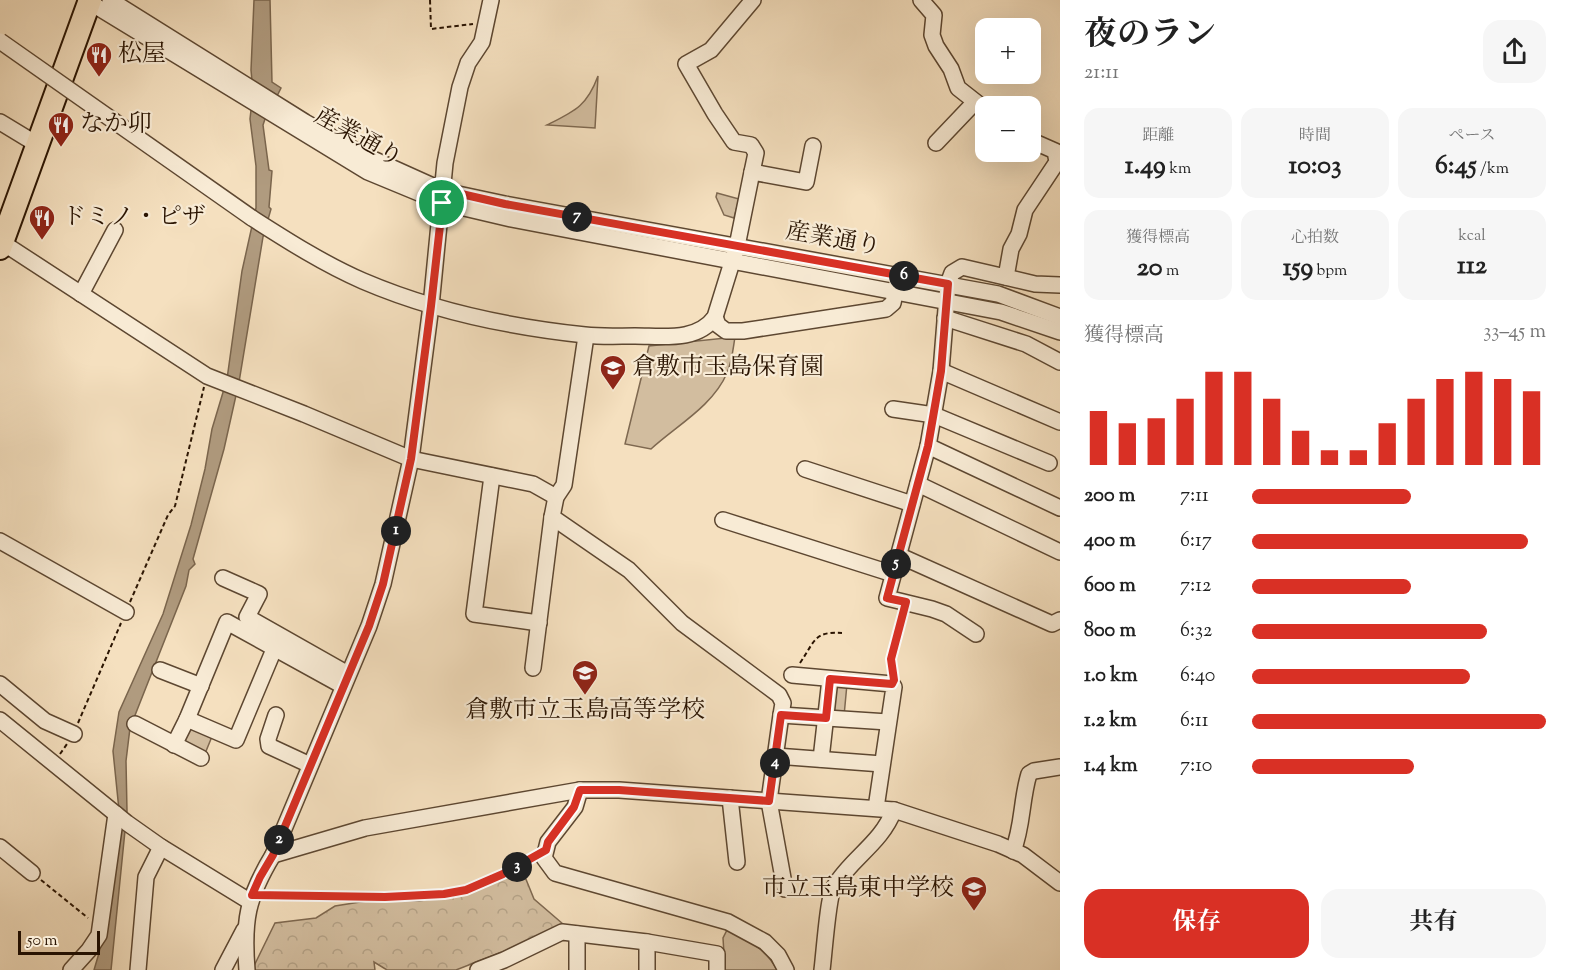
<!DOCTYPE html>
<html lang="ja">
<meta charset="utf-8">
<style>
body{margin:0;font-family:"Sorts Mill Goudy","Noto Serif JP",serif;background:#f6f6f6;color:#222;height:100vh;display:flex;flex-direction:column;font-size:22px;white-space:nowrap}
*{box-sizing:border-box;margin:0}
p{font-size:20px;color:#767676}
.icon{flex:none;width:33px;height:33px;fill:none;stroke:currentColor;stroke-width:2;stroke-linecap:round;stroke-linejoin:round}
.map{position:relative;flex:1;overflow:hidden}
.details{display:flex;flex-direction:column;background:#fff;width:510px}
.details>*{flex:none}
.controls{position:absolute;left:975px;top:18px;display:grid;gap:12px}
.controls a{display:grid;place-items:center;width:66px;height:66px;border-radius:12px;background:#fff;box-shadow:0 6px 24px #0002;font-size:30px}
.scale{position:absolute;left:18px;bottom:15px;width:82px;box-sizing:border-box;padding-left:6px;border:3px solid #2a1402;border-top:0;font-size:16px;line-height:21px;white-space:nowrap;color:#2a1402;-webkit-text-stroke:4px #f8ebd5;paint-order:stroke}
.pin{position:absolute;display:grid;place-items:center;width:51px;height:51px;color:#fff;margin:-26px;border:3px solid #fff;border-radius:50%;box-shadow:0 2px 6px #0007}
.km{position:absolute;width:30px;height:30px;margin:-15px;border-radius:50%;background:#222;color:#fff;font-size:16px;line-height:30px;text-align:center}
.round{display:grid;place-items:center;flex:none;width:63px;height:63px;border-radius:18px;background:#f6f6f6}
.head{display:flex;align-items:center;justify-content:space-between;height:102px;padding:0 24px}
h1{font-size:33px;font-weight:700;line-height:45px}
.metrics{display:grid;grid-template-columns:repeat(3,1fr);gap:9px;height:102px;padding:6px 24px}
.metrics div{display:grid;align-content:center;border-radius:15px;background:#f6f6f6;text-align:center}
.metrics b{font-size:26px;font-weight:700}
.metrics small{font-size:16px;font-weight:400}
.metrics p{font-size:16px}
.chart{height:168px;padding:12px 24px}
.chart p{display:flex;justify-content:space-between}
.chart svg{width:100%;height:108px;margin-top:6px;stroke:#d93025;stroke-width:6}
.button{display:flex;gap:12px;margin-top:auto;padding:12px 24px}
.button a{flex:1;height:69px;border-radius:18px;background:#d93025;color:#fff;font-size:24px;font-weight:700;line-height:69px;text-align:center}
.button a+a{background:#f6f6f6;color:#222}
ul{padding:0 24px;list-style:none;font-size:20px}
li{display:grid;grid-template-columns:96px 72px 1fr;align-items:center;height:45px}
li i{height:15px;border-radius:8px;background:#d93025}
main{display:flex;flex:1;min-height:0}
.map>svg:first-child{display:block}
</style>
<main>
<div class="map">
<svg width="1060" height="970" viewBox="0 0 1060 970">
<defs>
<pattern id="forest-crowns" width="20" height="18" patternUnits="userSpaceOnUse" patternTransform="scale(1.5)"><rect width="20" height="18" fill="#d2bd9f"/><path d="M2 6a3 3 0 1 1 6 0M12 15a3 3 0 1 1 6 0" fill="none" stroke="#b4a287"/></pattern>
</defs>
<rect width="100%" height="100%" fill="#f5e0bf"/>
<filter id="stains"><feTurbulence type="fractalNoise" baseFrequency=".00333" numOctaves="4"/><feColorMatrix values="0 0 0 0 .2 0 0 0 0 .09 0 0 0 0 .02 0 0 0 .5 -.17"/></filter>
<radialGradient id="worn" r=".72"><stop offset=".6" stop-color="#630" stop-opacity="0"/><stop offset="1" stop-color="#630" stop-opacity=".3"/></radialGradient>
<g fill="#d2bd9f" stroke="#7e6850" stroke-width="1.5">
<path d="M598,76L595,128L547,125C575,111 587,106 598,76Z"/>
<path d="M717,193L739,199L734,218L724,215L716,197Z"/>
<path d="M735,337C733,349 732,362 727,373C713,406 676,426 651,449L625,444L649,346Z"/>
<path d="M847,684L844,716L831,713L835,687Z"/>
<path d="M190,727L213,734L204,756L182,740Z"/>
<path d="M727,930C747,940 766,948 777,970H725L723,938Z"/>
</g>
<path fill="url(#forest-crowns)" stroke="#7e6850" stroke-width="1.5" d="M521,867L534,899L563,924L510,949L456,970H387L374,962L375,970H252L275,923L316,918L335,906L379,899L419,901L463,894L487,885Z"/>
<path fill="#b09b7f" stroke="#7a654d" stroke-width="1.5" d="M254,0H270L272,82L281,88L275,100L271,101L263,125L269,170L272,171L269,207L271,209L263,237L239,382L224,449L193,559L195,564L189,570L186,586L130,728L126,761L127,811L111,970H94L99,953L110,892L119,810L113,751L119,712L163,614L191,525L205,469L212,429L227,379L242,271L256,208V166L250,119L253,92L251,70Z"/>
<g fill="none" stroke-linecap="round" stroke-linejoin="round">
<g stroke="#5d4731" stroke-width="18">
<g id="minor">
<path d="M86,0L368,172L443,203L511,219L1001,312L1060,332"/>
<path d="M110,0L305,122L364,155L444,191L505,204L998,294L1060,317"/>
<path d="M921,0L934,15L932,35L936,46L951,69L958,88L986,110"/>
<path d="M0,122L38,145"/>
<path d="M936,143L975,102"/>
<path d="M752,172L756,153L751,145L734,142L715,114L686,64L711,50L753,0"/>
<path d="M252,218C288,241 324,264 363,281C433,311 509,327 585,335C601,337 618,336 635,336C663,336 697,342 715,317L737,246L752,172L806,182L813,146"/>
<path d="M0,241L207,376L304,414L411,459L533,484L556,497"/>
<path d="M1006,277L1011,249L1019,234L1025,210L1057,162L1055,151L1030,140"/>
<path d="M81,294L115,230"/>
<path d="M715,317L718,325L726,331H743L886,309L893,303L897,283"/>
<path d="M945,318L1026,344L1060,362"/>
<path d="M586,336L564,485L556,497L552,517L629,570L682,623L779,695L783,703L781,715L769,801L785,889"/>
<path d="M941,371L1060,422"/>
<path d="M893,409L934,415L1049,463"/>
<path d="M928,446L1060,508"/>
<path d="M805,469L912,504"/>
<path d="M492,476L474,614L539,623"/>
<path d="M918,484L1060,552"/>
<path d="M723,520L893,574"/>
<path d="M0,541L126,612"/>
<path d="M898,555L1052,624L1060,620"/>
<path d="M223,578L259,594L247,617L348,674"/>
<path d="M976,634L946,614L932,609L887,598L928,446L941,371L948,284L952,273L962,267L1035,284L1060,285"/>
<path d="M533,668L552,517"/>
<path d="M160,670L201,686"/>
<path d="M792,675L892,684L894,687L876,808"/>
<path d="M0,684L45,721L74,734"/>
<path d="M276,715L268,739L269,746L310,765"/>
<path d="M781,715L888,722"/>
<path d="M187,719L236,740L275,647"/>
<path d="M0,720L127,823L161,847L249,901"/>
<path d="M135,724L201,758"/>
<path d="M174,745L187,719L227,622L343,686"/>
<path d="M776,756L882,764"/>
<path d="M821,759L830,679"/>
<path d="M580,790L575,807L548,842L544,858L555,873L728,922L765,942L778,955L786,970"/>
<path d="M730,798L737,862"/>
<path d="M0,847L32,873"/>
<path d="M1013,851C1023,826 1021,800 1029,774L1034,771L1060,767"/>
<path d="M273,855L365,828L580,790H619L894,810L998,844L1023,855L1060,883"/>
<path d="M647,942V970"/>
<path d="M71,970L89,950L99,935L116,814"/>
<path d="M138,970L146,877L161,847"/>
<path d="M223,970L244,930"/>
<path d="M247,970C243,921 247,898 273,855L369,626L383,584L411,459L431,306L445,163L460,87L468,63L482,42L491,0"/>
<path d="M478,970L504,960L562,932L647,942L717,954V970"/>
<path d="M577,970V934"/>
<path d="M822,970C824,955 828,896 834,887C851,858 881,844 894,810"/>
</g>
</g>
<g stroke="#2a1402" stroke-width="26">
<path id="highway" d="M0,248L90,0"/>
</g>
<g stroke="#2a1402" stroke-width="2" stroke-dasharray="4.5 3" stroke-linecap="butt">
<path d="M430,0L431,29L473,24"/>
<path d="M130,602L168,515L175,506L204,387"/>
<path d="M800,663C815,641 814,631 842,633"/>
<path d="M893,672L891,659L903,614"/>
<path d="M78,723L121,623"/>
<path d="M60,754L67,744"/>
<path d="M41,880L88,918"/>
<path d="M267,896L385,897L444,894L466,890L503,874L532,858"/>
</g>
<use href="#minor" stroke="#f8ebd5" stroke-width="15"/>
<use href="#highway" stroke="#f5e0bf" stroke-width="22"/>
<g stroke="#5d4731" stroke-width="18" stroke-linecap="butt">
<path id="minor-bridge" d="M0,41L252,218"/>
</g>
<use href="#minor-bridge" stroke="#f8ebd5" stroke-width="15"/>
</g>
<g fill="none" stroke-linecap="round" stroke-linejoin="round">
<g stroke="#fff" stroke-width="12">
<path id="route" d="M444,190L505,204L948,284L941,371L928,446L887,598L906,602L891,659L894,680L892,684L830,679L826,718L781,715L769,801L619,790H580L574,807L548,842L546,850L503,874L466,890L444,894L385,897L252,895L260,877L273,855L369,626L383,584L411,459L431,306Z"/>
</g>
<use href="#route" stroke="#d93025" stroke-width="8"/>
</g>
<defs>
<g id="restaurant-pin" transform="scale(1.35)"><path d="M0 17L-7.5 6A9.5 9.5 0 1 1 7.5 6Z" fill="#8f2418" stroke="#f8ebd5"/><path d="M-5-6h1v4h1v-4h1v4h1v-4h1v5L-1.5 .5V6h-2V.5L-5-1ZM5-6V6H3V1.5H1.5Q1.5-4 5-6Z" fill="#fff"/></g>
<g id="school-pin" transform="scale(1.35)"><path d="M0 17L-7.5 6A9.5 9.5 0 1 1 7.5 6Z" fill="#8f2418" stroke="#f8ebd5"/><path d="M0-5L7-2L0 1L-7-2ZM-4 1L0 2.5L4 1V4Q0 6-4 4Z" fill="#fff"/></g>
</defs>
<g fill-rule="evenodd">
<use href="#restaurant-pin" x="99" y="55"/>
<use href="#restaurant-pin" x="61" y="125"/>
<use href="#restaurant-pin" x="42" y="218"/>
<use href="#school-pin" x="613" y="368"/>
<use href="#school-pin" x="585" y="673"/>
<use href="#school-pin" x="974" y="889"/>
</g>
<g text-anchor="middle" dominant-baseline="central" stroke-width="4.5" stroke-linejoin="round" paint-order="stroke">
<g font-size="24" fill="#2a1402" stroke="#f8ebd5" text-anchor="start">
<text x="118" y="55">松屋</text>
<text x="80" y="125">なか卯</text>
<text x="62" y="218">ドミノ・ピザ</text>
<text x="632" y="368">倉敷市玉島保育園</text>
<text x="585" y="711" text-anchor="middle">倉敷市立玉島高等学校</text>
<text x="954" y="889" text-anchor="end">市立玉島東中学校</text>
</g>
<g font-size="24" fill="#2a1402" stroke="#f8ebd5">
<text transform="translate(358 138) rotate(29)">産業通り</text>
<text transform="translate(833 240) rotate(10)">産業通り</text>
</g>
</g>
<rect width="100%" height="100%" filter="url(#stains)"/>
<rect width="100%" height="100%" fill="url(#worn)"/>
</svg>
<div class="controls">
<a>+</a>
<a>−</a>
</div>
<div class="scale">50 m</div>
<div class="pin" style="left:442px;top:203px;background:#1e9e55"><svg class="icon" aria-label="arrive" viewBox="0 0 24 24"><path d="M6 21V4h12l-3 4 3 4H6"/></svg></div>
<b class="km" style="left:396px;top:531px">1</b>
<b class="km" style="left:279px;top:840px">2</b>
<b class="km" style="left:517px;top:867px">3</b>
<b class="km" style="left:775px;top:763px">4</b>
<b class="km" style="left:896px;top:564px">5</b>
<b class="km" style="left:904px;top:276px">6</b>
<b class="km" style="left:577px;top:217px">7</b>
</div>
<section class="details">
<div class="head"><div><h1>夜のラン</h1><p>21:11</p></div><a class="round"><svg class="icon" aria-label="share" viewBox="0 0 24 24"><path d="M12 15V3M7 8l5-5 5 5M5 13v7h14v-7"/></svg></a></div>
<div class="metrics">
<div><p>距離</p><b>1.49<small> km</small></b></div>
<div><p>時間</p><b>10:03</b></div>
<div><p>ペース</p><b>6:45<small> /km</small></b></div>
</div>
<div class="metrics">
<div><p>獲得標高</p><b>20<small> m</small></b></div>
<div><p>心拍数</p><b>159<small> bpm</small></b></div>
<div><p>kcal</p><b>112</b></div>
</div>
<div class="chart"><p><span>獲得標高</span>33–45 m</p>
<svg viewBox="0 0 160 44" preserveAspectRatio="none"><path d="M5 44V22M15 44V27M25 44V25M35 44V17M45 44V6M55 44V6M65 44V17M75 44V30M85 44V38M95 44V38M105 44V27M115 44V17M125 44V9M135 44V6M145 44V9M155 44V14"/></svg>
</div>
<ul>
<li><b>200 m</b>7:11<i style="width:54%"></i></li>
<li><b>400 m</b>6:17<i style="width:94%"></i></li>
<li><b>600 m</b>7:12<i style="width:54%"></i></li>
<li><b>800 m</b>6:32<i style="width:80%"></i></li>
<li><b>1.0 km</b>6:40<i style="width:74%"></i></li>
<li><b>1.2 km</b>6:11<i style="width:100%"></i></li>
<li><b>1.4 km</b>7:10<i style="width:55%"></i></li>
</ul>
<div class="button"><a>保存</a><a>共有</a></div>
</section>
</main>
